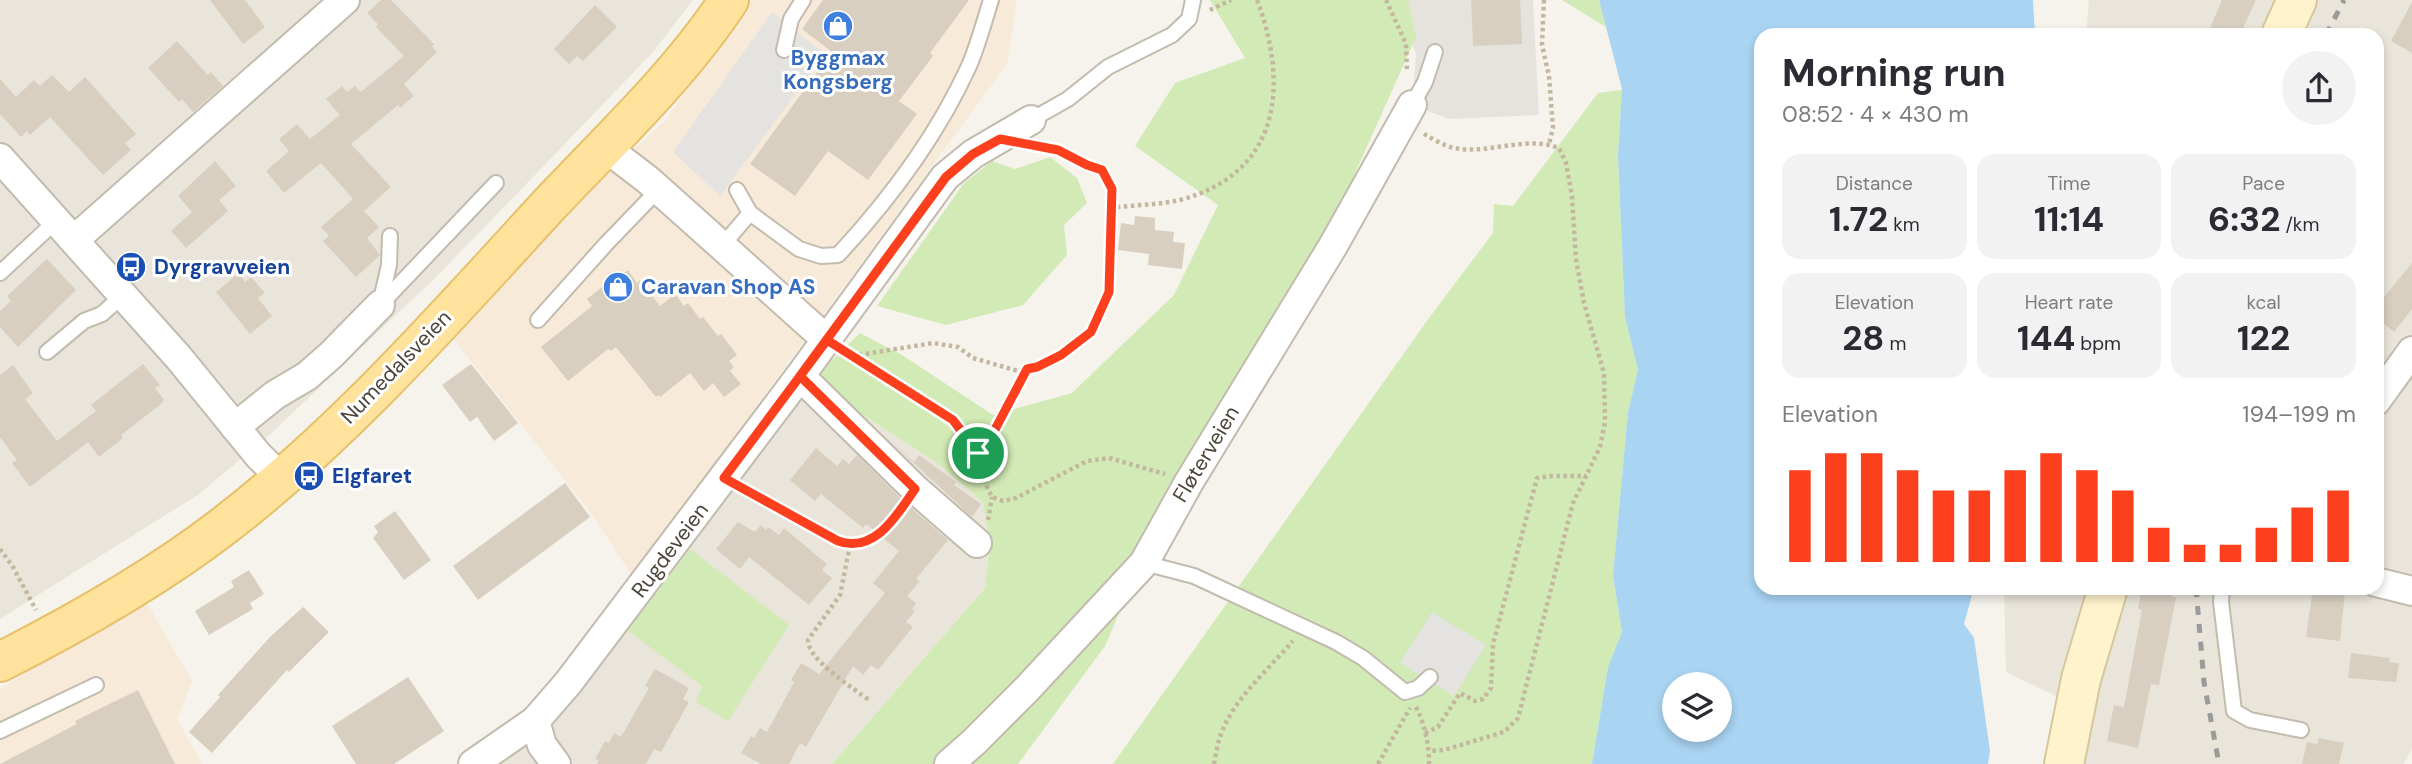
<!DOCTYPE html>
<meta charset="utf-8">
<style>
body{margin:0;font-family:"DM Sans",sans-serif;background:#f2f2f3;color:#2b2b33;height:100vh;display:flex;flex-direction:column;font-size:26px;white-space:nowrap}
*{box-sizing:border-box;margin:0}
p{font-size:23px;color:#7c7c81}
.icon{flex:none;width:38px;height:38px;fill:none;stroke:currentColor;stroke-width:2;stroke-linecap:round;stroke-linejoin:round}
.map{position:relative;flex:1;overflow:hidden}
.sheet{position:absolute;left:1754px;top:28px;width:630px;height:567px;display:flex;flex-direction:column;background:#fff;border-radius:21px;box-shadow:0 4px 10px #0003}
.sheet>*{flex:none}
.buttons{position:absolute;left:1662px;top:672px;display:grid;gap:14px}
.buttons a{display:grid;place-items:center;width:70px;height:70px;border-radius:50%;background:#fff;box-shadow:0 4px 10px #0003;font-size:35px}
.pin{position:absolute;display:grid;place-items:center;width:60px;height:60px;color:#fff;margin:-30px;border:4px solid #fff;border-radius:50%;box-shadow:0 2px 7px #0007}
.round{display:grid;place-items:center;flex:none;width:74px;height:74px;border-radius:37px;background:#f2f2f3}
.summary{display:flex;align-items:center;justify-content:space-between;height:119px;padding:0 28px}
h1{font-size:38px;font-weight:700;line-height:52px}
.stats{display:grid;grid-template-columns:repeat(3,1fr);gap:10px;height:119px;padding:7px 28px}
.stats div{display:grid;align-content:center;border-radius:18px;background:#f2f2f3;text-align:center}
.stats b{font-size:35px;font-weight:700}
.stats small{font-size:19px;font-weight:400}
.stats p{font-size:19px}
.chart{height:196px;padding:14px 28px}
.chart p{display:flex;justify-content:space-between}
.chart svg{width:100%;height:126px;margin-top:7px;stroke:#fc3f1d;stroke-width:6}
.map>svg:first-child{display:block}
</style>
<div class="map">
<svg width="2412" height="764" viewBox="0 0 2412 764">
<rect width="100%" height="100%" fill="#f6f3ec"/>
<g fill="#eae5da">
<path d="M0,0H693L653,52L509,202L432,281L266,438L199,494L0,619Z"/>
<path d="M2089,0H2412V749L2403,764H2079L2085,710L2006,672L2004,588H2376V35H2086Z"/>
<path d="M816,375L863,415L937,463L983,502L990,544L985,588L832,764H494Z"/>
</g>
<g fill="#f7ead8">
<path d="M751,0H1017L1007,64L632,576L593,516L449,333L591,189L665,121Z"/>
<path d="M144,598L192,681L177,719L202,764H0V689Z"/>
</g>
<path fill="#e6e2dd" d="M1400,0H1533L1539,115L1449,119L1412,105L1416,55Z"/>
<g fill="#d2eab5">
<path d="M1210,0H1408L1416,37L1323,245L1153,534L1105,646L1018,764H832L985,588L990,544L983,502L937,463L863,415L816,375L860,333L902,355L993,415L1072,393L1174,295L1218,205L1135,146L1175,83L1245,58Z"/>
<path d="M1562,0H1599L1606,27Z"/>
<path d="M1622,90L1618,156L1625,317L1638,370L1628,412L1613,576L1622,632L1608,667L1592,764H1113L1429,318L1493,233L1494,204L1513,206L1598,93Z"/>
<path d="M1050,157L1077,178L1087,203L1064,225L1067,255L1023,305L946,325L877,306L964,183L992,161L1015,169Z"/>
<path d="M690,549L789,625L728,721L696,702L702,686L627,630Z"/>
</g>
<g fill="#e5e3e0">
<path d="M772,12L825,54L720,196L673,152Z"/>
<path d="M1432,612L1486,645L1454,696L1400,663Z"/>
</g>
<path fill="#a9d4f2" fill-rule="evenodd" d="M1599,0H2033L2035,35H1760V588H1974L1964,624L1974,638L1990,751L1988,764H1592L1608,667L1622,632L1613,576L1628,412L1638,370L1625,317L1618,156L1622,89ZM1675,684H1720V730H1675Z"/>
<g fill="#d8cfc1">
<path d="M210,0H245L265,27L243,44Z"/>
<path d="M381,0H391L434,44L432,46L437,52L404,84L414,96L400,108L398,105L351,144L391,187L364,211L379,227L367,238L380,255L356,277L323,241L329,236L321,227L353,199L321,163L284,193L266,171L289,151L279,139L297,124L310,139L340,115L326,99L342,86L347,92L355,86L361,92L404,56L376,27L378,24L367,13Z"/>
<path d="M823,0H969L930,53L933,56L899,101L917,114L868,180L828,151L795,196L750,164L832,52L802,29Z"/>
<path d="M1471,0H1520L1522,44L1473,46Z"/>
<path d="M2222,0H2256L2240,35H2207Z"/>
<path d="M2412,2V53L2391,41Z"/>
<path d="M595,5L617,27L583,61L577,56L569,64L554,49Z"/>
<path d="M177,41L208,75L211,72L223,86L193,112L182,99L179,102L148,68Z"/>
<path d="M52,75L69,92L85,77L136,134L125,143L131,150L103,175L50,117L30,135L27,131L21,137L0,114V79L16,97L34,80L40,86Z"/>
<path d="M215,161L236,186L219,200L228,211L186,248L171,231L192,212L178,196Z"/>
<path d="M1135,216L1155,218V230L1174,232L1173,242L1185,243L1182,269L1148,265L1149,254L1118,250L1121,223L1134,225Z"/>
<path d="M47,259L76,290L18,347L0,327V311L11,301L7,296Z"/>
<path d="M2412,263V309L2394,332L2376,317V307Z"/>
<path d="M628,270L637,283L640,280L660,306L675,294L684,306L688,303L700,319L703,317L718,336L721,334L737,355L729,361L734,367L730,371L741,384L724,397L713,383L704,391L690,373L660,397L659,395L656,397L616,347L611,351L608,349L568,381L541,347L592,306L587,299L621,272L622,274Z"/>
<path d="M239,273L245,282L251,277L265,293L258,298L272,316L250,334L216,292Z"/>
<path d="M143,364L160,385L155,388L164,400L161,404L121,435L123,438L99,457L88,442L30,487L12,463L17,460L0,437V375L13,365L33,393L25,399L57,441L96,411L91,405Z"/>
<path d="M471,364L518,423L494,441L477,417L470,422L442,385Z"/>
<path d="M889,440L914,462L919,455L956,482L954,485L981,504L972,517Z"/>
<path d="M816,448L837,466L843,459L849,464L857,455L903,501L948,540L916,579L920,581L907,596L916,603L912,609L915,611L906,622L913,627L878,670L871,665L863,675L853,666L806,747L800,743L789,764H761L741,753L751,736L754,738L760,728L767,732L794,682L791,680L801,663L819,674L885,593L873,583L899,551L866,524L863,528L821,494L815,501L790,480Z"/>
<path d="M565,483L590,517L478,600L453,566Z"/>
<path d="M395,511L431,560L404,580L373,538L378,532L374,526Z"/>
<path d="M738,522L755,532L761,525L766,530L768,527L779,535L784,528L827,564L822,570L832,578L809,605L749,557L740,569L716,549Z"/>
<path d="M249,570L264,594L250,603L253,609L209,635L195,611L234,587L231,581Z"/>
<path d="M2142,588H2174L2172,597H2176L2159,685L2151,684L2138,748L2107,741L2114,705L2124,707L2142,610L2138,609Z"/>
<path d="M2313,588L2345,592L2340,641L2306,637Z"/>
<path d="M303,607L329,632L289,672L287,670L212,753L189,732L220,697L218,695L270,637Z"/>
<path d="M2351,653L2390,658L2389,662L2399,663L2396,682L2348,678Z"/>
<path d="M655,669L689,688L683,699L689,702L661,752L654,749L646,764H597L599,760L595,759L605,741L609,743L614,733L621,737L649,688L645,686Z"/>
<path d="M408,677L444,731L394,764H356L332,726Z"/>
<path d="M138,690L175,764H0L77,724L75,721Z"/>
<path d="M2319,738L2344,743L2339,764H2302L2307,742L2317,744Z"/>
</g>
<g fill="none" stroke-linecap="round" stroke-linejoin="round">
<g stroke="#c2bbae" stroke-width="18">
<g id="lane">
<path d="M784,50L791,19L803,0"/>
<path d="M1412,105L1425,82L1435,52"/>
<path d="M1031,120L1068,99L1108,67L1172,35L1189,19L1193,0"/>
<path d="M750,213L799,249L821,256L838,255C890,199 937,136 969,66C978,45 984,22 991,0"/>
<path d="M722,246L750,213L737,190"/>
<path d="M0,273L56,221"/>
<path d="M380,304L389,265L390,236"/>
<path d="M380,305L496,183"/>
<path d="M538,320L606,244L659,189"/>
<path d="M47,352L84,321L102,314L122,296"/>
<path d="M1144,563L1194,576L1336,642L1363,658L1405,692L1418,688L1430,677"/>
<path d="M2222,588L2221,602L2234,711L2250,720L2301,730"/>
<path d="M0,731L96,685"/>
</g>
</g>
<g stroke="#c2bbae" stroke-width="32">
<g id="street">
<path d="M605,147L648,180L827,340"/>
<path d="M0,158L179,358L258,455L282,479"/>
<path d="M74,240L345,0"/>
<path d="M800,376L915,489L977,543"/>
<path d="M2376,401L2412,351"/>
<path d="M235,427L275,395L307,376L331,355L380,305"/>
<path d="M2376,582L2412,591"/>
<path d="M535,721L542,745L556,764"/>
<path d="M473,764L535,721L568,683L800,376L945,177L973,154L1031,120"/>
<path d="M949,764L974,742L1026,690L1144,563L1189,482L1333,246L1412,105"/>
</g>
</g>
<g stroke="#d6c79b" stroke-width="42">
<g id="secondary">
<path d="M2281,35L2297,0"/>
<path d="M2064,764L2081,679L2108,588"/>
</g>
</g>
<g stroke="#e6c16a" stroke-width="42">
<path id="primary" d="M0,662C77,623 153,580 221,528C343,435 445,318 548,206C610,140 679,76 729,0"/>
</g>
<g stroke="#c4b79f" stroke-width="4.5" stroke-dasharray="3.5 3.5" stroke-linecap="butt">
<path d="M1386,0L1406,44L1407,72"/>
<path d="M1544,0L1542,45L1549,76L1553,128L1549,144"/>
<path d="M1210,10L1231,0"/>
<path d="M1424,134C1433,139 1444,146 1454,148C1489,155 1525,135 1559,148L1566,163L1572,197L1576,259L1584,303L1604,373L1605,422L1600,447L1573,503L1518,718L1504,732L1444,750L1429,751"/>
<path d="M1110,208C1133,205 1158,205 1180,200C1281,173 1289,85 1257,0"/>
<path d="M851,355L894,385L952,420L978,453L985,483L992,497L1003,501L1016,498L1087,461L1109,458L1165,474"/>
<path d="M852,356L933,343L958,347L973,358L1018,371L1036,367L1061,354L1091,332L1109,292L1112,189L1102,170C1080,163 1061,151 1039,146"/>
<path d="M978,453L991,437L1026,370"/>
<path d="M745,489L838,541C867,551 884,531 901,510"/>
<path d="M988,520L992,497"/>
<path d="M850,545L840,595L808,640C808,661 854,688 870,701"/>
<path d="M0,549L13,567L36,610"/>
<path d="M1416,707C1425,725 1429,744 1429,764"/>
<path d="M1425,733L1438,727L1460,693L1475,701L1483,699L1491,688L1493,644L1537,478L1550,476H1586"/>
<path d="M1214,764C1216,755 1217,745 1220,737C1232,700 1268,670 1293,641"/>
<path d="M1378,764L1410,708"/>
</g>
<use href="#lane" stroke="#fff" stroke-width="14"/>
<use href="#street" stroke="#fff" stroke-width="28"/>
<use href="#secondary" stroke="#fff3cd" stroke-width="38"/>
<use href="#primary" stroke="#ffe39c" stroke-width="38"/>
<g stroke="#9a9a9a" stroke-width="5" stroke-dasharray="9 9" stroke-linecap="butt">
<path d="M2326,35L2344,0"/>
<path d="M2196,588L2204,682L2219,764"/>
</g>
</g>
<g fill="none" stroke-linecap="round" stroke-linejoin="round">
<g stroke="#fff" stroke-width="14">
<path id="route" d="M978,453L991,437L1027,369L1037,367L1061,355L1091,332L1109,292L1112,189L1102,170L1087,165L1058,150L1000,139L973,154L946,177L800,376L915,489C897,515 875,554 838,541L724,478L827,340L953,420L978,453"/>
</g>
<use href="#route" stroke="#fc3f1d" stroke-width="9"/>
</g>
<defs>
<g id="shop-disc" transform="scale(1.575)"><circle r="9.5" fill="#3f7fe0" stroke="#fff"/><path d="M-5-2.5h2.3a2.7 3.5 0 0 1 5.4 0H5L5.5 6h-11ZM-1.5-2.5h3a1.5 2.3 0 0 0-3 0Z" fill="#fff"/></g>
<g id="bus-disc" transform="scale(1.575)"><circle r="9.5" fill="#1a4fb4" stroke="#fff"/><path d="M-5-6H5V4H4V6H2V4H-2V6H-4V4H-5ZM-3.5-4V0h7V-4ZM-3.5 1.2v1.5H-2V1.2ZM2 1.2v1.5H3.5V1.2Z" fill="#fff"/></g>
</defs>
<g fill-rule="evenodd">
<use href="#shop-disc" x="838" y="26"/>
<use href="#bus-disc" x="131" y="267"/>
<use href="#shop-disc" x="618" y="287"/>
<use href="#bus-disc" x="309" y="476"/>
</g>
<g text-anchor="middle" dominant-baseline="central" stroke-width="6" stroke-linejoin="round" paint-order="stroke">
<g font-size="21" font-weight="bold" fill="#366cbe" stroke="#fff">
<text x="838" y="58">Byggmax<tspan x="838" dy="24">Kongsberg</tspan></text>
<text x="641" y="287" text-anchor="start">Caravan Shop AS</text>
</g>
<g font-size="21" font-weight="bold" fill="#164399" stroke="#fff" text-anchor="start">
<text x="154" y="267">Dyrgravveien</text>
<text x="332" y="476">Elgfaret</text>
</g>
<g font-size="21" fill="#4b4439" stroke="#fff">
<text transform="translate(396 367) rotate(-46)">Numedalsveien</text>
<text transform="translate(1206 454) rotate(-59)">Fløterveien</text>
<text transform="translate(670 550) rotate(-53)">Rugdeveien</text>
</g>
</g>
</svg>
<div class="buttons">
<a><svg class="icon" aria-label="layers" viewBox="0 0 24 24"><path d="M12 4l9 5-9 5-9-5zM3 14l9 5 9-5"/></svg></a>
</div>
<div class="pin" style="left:978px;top:453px;background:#1e9e55"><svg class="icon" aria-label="arrive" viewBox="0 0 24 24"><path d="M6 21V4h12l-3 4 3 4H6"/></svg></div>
<section class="sheet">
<div class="summary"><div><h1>Morning run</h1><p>08:52 · 4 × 430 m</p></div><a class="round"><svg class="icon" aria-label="share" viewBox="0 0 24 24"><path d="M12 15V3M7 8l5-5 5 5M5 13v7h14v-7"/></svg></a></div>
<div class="stats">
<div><p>Distance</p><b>1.72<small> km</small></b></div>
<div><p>Time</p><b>11:14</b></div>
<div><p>Pace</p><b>6:32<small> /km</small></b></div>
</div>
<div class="stats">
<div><p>Elevation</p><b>28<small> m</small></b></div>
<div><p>Heart rate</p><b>144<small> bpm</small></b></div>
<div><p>kcal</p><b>122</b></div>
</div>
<div class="chart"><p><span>Elevation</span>194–199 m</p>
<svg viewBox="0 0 160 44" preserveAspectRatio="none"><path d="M5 44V12M15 44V6M25 44V6M35 44V12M45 44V19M55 44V19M65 44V12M75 44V6M85 44V12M95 44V19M105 44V32M115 44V38M125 44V38M135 44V32M145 44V25M155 44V19"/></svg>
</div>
</section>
</div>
